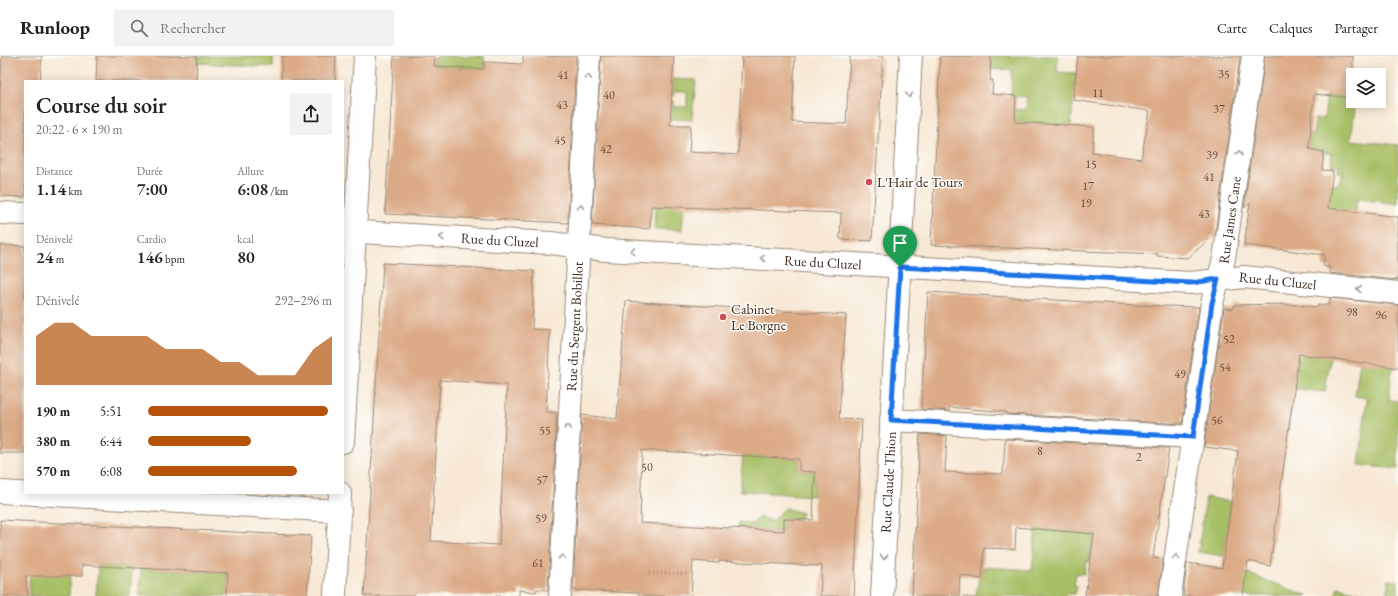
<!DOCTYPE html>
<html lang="fr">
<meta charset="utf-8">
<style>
body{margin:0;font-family:"EB Garamond",serif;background:#f2f2f2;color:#222;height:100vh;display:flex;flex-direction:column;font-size:15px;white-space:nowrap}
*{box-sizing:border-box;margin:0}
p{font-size:13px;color:#767676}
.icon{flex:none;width:22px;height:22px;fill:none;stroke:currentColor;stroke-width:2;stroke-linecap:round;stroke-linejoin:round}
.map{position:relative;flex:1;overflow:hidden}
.sheet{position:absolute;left:24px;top:24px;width:320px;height:414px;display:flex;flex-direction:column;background:#fff;border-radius:0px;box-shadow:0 2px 10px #0003}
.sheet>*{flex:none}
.fabs{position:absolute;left:1346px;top:12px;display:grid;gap:8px}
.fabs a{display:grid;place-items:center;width:40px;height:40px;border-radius:0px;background:#fff;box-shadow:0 2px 10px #0003;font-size:20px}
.pin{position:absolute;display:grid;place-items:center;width:34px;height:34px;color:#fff;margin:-41px -17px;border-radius:50% 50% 50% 0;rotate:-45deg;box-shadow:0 0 4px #0007}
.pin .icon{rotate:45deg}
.round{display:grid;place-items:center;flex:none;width:42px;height:42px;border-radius:0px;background:#f2f2f2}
.headline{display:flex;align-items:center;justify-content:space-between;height:68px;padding:0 12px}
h1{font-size:22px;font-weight:600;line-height:30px}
.metrics{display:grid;grid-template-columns:repeat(3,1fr);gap:6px;height:68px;padding:4px 12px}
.metrics div{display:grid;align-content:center}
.metrics b{font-size:17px;font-weight:600}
.metrics small{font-size:11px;font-weight:400}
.metrics p{font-size:11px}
.chart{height:112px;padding:8px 12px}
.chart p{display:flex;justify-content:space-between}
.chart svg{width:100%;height:72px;margin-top:4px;fill:#b45309;opacity:.7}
ul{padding:0 12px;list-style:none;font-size:13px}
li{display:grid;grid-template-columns:64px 48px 1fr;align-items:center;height:30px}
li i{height:10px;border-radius:5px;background:#b45309}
header{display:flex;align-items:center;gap:24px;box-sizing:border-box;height:56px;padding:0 20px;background:#fff;border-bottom:1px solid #e0e0e0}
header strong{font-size:19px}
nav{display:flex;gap:22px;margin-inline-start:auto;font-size:14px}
.search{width:280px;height:36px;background:#f2f2f2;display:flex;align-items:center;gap:10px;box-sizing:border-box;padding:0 14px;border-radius:0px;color:#767676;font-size:15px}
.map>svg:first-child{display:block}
</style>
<header>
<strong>Runloop</strong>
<div class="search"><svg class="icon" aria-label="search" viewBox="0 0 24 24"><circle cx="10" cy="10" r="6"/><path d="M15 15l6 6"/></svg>Rechercher</div>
<nav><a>Carte</a><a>Calques</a><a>Partager</a></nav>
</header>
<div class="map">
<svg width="1398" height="540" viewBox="0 0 1398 540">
<rect width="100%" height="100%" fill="#fdfcf7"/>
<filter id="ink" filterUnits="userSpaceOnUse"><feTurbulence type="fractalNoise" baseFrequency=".025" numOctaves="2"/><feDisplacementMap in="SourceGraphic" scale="8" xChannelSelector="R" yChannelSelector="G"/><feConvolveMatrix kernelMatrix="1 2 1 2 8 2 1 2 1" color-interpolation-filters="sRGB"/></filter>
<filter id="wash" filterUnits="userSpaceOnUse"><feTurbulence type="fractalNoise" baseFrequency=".012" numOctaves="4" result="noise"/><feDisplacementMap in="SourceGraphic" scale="16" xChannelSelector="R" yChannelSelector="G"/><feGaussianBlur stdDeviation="0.9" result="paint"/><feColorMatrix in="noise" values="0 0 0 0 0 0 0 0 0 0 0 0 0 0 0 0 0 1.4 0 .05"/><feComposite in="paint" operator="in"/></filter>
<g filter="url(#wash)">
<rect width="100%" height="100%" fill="#f7e8d4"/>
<g fill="#a7c066" stroke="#717542">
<path d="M197,0H273V11L197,7Z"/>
<path d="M435,0H484V13L434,10Z"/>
<path d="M991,0H1058L1057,16L1076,17L1071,69L997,66L999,53L1026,54L1027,41L1011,40L1012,14L990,13Z"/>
<path d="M673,23L696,24L692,64L666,63L660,44L674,45L673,51H687V35H675L673,40L660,39L672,34Z"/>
<path d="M1327,39L1353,42V45H1356L1351,84L1398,89V148L1357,143L1352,182L1303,126L1337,129L1343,117L1338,116L1339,109L1331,108L1332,98L1309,93L1310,79H1313L1315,63H1324Z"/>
<path d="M657,106L688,107L682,174L654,173Z"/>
<path d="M1333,281L1325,336L1286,332L1295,296Z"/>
<path d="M1394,295L1389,344L1398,345V413L1359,409L1367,342L1355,340L1360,304Z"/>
<path d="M743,399L799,403V415L815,416L814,440L740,435Z"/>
<path d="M1206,441L1231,446L1224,500L1198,496Z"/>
<path d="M785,452L802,457L799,463H785L784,475L739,472V466L753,468L759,461L773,465Z"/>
<path d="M1036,472L1094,478L1089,506H1086L1084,518L1076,517L1074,529L1077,530L1075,538H1069L1065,540H963H976L979,522H982L983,511L1032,514Z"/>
<path d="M71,495L69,540H29L30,507Z"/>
<path d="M98,510L132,512L130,540H96Z"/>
<path d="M141,512L228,517L227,540H139Z"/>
<path d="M1246,517L1308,540H1235Z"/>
<path d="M1389,524L1398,525V540H1386Z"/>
<path d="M1338,531L1362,537L1361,540H1335Z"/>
</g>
<g id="blocks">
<g fill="#dbaa86" fill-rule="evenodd">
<path d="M2,0H42L40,25H25V141L0,140V38Z"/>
<path d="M97,0H197L196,25H96Z"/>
<path d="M282,0H336L335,25H281Z"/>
<path d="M394,0H435L434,10L484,13V6L523,8V0H576L568,167L385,158Z"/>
<path d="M601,0H674L670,69H691L689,96L738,99L742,0H795L792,66L846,68L850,0H883L872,185L840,183L841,157L651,150L650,173L592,169Z"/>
<path d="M940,0H991L990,24H993L992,38L1016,40L1015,66L1094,71L1092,96L1141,103L1150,55L1073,44L1078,0H1240L1215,178L1188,202L1157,200L1158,198L931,189Z"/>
<path d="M1265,0H1353V42L1314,38L1309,93L1324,96L1322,114L1333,115L1328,152L1398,161V224L1330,217V211L1323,210L1325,199L1244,189L1250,147L1244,152Z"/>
<path d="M0,189L25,190V397H0Z"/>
<path d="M383,207L534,215L532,273L550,274L546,356L557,357L548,534L537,533L536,536L519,534V540H364ZM440,324L507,329L499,489L431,485Z"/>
<path d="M928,236L1134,249L1199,251L1182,368L1006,358V356L949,351V355L921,353Z"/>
<path d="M1330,242L1398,249V312L1299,298L1270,510L1248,505L1243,540H1183L1187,507L1222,512L1238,395L1204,391L1224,252L1233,253L1234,249L1285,248L1318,251V249H1329Z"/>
<path d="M626,245L846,259L839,363L862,364L854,540H820L822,510L719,505V507L693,505L691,540H639V537L573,534L582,359L617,363ZM642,394L799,403V415L815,416L813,464L784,463V475L640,467Z"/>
<path d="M920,378L947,380L945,416L1003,418L1005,383L1169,392L1153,502L1163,503L1158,540H1085L1094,478L1016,471L1015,493L984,492L982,523L960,519L959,540H912Z"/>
<path d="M0,464L311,480L307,540H227L228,517L82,509V520H26L28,540H0Z"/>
</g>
</g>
</g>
<g filter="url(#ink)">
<use href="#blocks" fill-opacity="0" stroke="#998979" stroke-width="1"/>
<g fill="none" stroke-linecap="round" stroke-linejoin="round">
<g stroke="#998979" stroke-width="24">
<g id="minor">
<path d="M0,157L25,158"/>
<path id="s1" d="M343,175L551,187L606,194L1191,227L1244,221L1398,237"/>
<path d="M891,364L1193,381"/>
<path d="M343,386L365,0"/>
<path d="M0,436L340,455"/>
<path d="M335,540L340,437"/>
<path id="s2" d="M560,540L589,0"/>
<path id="s3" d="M882,540L911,0"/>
<path id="s4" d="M1170,540L1212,247L1224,203L1253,0"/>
</g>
</g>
<path stroke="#998979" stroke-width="2.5" stroke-dasharray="1 3" stroke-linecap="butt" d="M648,520V517L687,518L688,516"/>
<use href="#minor" stroke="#fff" stroke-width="22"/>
</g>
<defs><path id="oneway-chevron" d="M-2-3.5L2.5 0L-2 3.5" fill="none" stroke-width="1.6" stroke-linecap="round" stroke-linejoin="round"/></defs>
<g stroke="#a79f9a">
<use href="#oneway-chevron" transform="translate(588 21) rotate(-87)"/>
<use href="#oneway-chevron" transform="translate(909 39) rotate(93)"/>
<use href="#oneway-chevron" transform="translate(1239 97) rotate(-82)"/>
<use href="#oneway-chevron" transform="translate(581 151) rotate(-87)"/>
<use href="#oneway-chevron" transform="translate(442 181) rotate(-177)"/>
<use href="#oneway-chevron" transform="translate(633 195) rotate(-177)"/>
<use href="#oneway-chevron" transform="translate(763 202) rotate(-177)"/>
<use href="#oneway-chevron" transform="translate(1359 233) rotate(-174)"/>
<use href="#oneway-chevron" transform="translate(568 371) rotate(-87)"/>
<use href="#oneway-chevron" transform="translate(562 501) rotate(-87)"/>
<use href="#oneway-chevron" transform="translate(884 501) rotate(93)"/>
<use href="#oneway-chevron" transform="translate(1176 501) rotate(-82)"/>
</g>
</g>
<g fill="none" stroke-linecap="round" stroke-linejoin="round" filter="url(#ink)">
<g stroke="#fff" stroke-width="8">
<path id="route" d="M900,211L1191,227L1218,223L1212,247L1193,381L891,364Z"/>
</g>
<use href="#route" stroke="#1a73e8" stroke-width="5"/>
</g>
<g fill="#d1495b" stroke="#fdfcf7" stroke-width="1.5">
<circle cx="869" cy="126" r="4"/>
<circle cx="723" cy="261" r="4"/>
</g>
<g text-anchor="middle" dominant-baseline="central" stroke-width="3" stroke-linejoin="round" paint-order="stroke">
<g font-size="12" fill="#634a38">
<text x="1224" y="18">35</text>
<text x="563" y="19">41</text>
<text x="1098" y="37">11</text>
<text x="609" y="39">40</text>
<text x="562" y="49">43</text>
<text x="1219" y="53">37</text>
<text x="560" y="84">45</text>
<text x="606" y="93">42</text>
<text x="1212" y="99">39</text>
<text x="1091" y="108">15</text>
<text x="1209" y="121">41</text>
<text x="1088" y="130">17</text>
<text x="1086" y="147">19</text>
<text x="1204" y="158">43</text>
<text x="1352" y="256">98</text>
<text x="1381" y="259">96</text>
<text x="1229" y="283">52</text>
<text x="1225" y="311">54</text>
<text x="1180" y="318">49</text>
<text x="1217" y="364">56</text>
<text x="545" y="374">55</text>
<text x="1040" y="395">8</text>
<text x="1139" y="401">2</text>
<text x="647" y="411">50</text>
<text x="542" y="424">57</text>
<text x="541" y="462">59</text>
<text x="538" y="507">61</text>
</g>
<g font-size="14" fill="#3b2a1e" stroke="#fdfcf7" text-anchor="start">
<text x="877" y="126">L'Hair de Tours</text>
<text x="731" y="253">Cabinet<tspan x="731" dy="16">Le Borgne</tspan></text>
</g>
<g font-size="14" fill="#3b2a1e" stroke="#fdfcf7">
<text stroke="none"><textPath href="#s4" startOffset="381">Rue James Cane</textPath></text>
<text stroke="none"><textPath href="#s1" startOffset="157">Rue du Cluzel</textPath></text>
<text stroke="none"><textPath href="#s1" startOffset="481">Rue du Cluzel</textPath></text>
<text stroke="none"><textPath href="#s1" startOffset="937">Rue du Cluzel</textPath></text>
<text stroke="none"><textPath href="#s2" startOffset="270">Rue du Sergent Bobillot</textPath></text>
<text stroke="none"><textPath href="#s3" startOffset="114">Rue Claude Thion</textPath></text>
</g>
</g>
</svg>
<div class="fabs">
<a><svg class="icon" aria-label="layers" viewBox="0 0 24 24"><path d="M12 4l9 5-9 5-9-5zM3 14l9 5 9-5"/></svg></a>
</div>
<div class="pin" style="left:900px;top:211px;background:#1e9e55"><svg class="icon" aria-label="arrive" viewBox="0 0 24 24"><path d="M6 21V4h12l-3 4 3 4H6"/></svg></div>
<section class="sheet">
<div class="headline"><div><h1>Course du soir</h1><p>20:22 · 6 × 190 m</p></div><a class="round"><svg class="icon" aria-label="share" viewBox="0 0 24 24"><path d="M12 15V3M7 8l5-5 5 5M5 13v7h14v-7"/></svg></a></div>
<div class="metrics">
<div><p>Distance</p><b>1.14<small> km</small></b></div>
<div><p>Durée</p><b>7:00</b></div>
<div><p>Allure</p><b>6:08<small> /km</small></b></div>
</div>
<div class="metrics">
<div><p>Dénivelé</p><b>24<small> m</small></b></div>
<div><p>Cardio</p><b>146<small> bpm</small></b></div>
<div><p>kcal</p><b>80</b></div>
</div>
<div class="chart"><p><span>Dénivelé</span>292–296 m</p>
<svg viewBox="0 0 160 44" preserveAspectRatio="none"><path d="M0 44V14L10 6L20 6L30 14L40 14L50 14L60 14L70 22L80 22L90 22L100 30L110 30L120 38L130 38L140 38L150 22L160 14V44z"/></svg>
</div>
<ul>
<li><b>190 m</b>5:51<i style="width:98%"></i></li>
<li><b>380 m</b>6:44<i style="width:56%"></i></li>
<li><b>570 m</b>6:08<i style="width:81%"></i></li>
</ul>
</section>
</div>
